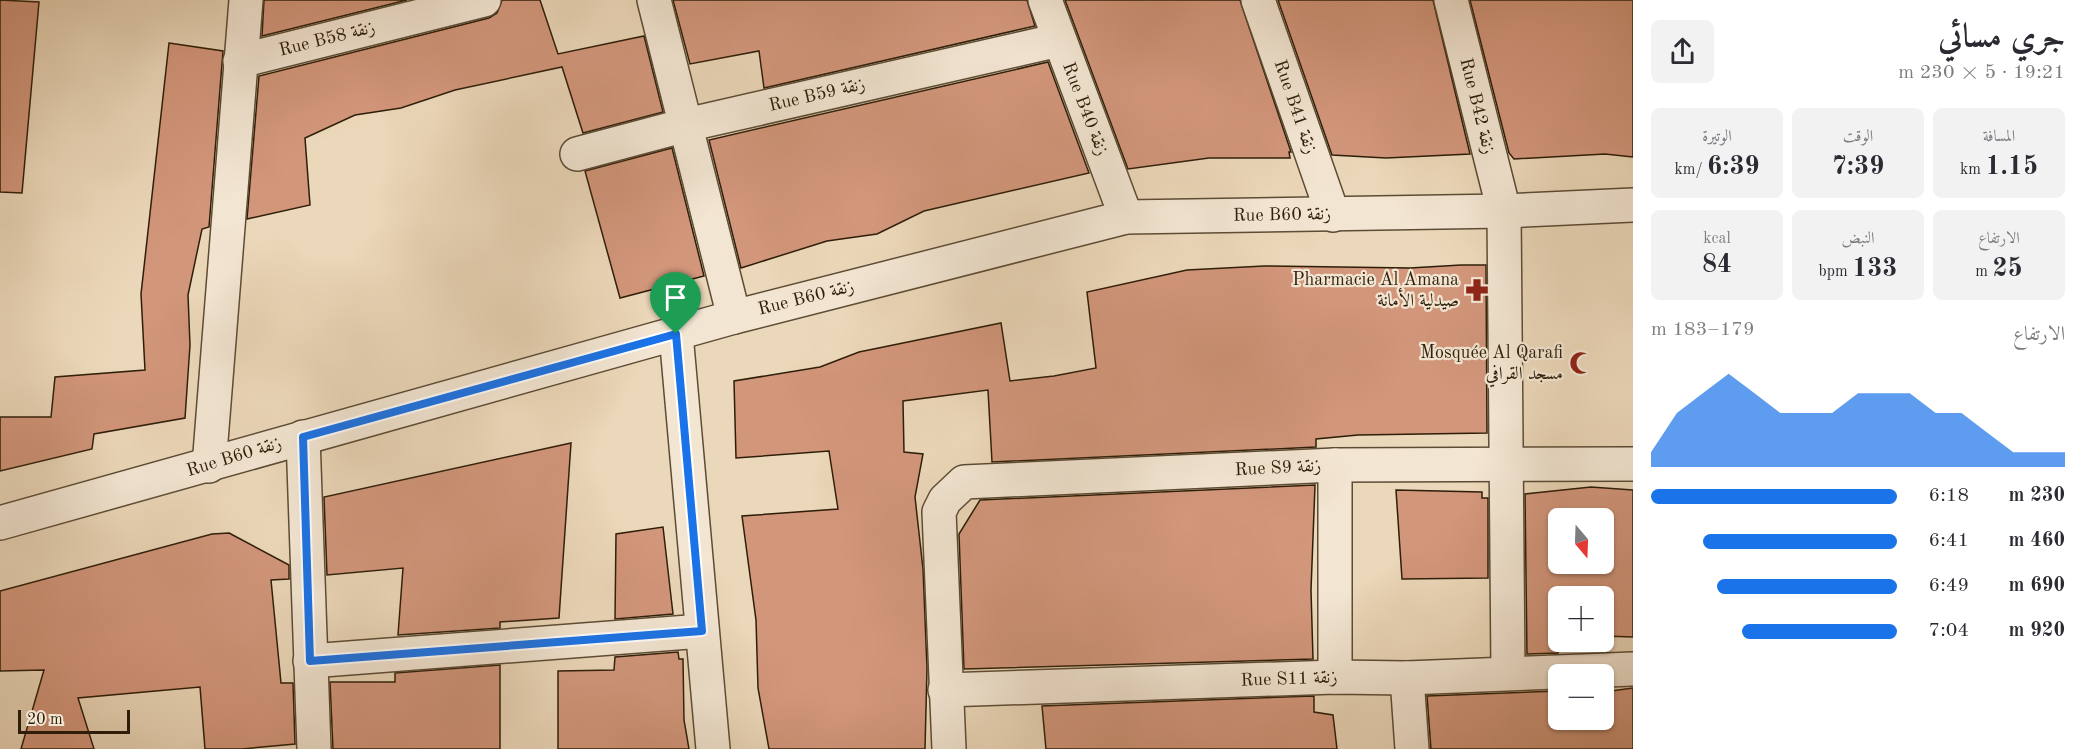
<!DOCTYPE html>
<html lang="ar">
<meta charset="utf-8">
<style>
body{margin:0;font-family:"Old Standard TT",Amiri,serif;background:#f2f2f3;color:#2b2b33;direction:rtl;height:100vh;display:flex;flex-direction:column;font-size:22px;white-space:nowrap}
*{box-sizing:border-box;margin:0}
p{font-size:20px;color:#7c7c81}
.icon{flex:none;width:33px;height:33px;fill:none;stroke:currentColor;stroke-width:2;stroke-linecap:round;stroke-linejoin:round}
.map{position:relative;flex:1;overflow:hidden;direction:ltr}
.side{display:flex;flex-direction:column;background:#fff;width:450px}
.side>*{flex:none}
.needle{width:39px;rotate:161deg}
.tools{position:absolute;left:1548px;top:508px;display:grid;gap:12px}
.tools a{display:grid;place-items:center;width:66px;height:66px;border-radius:9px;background:#fff;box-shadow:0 2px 4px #0004;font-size:30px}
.scale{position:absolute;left:18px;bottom:15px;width:112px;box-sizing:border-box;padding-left:6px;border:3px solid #2e1e09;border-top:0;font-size:16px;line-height:21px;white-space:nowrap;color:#2e1e09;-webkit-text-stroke:4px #f2e5d2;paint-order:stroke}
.pin{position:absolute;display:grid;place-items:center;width:51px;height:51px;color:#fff;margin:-62px -26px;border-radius:50% 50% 50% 0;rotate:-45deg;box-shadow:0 0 6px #0007}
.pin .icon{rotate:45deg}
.round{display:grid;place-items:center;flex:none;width:63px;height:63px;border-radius:9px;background:#f2f2f3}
.headline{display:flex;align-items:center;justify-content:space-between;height:102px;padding:0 18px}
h1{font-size:33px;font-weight:600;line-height:45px}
.figures{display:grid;grid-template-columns:repeat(3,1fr);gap:9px;height:102px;padding:6px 18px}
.figures div{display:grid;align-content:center;border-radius:9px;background:#f2f2f3;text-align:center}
.figures b{font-size:26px;font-weight:600}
.figures small{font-size:16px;font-weight:400}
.figures p{font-size:16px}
.chart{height:168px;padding:12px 18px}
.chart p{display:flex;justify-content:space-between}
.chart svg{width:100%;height:108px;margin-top:6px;fill:#1a73e8;opacity:.7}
ul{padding:0 18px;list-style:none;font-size:20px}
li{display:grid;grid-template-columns:96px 72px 1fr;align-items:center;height:45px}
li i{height:15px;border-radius:8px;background:#1a73e8}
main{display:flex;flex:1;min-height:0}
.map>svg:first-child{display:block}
</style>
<main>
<section class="side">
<div class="headline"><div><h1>جري مسائي</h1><p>19:21 · 5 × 230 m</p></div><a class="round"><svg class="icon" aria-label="share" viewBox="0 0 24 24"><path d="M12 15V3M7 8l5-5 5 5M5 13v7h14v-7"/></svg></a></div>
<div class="figures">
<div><p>المسافة</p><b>1.15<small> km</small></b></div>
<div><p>الوقت</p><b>7:39</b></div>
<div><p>الوتيرة</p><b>6:39<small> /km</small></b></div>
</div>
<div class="figures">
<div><p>الارتفاع</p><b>25<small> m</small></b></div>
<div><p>النبض</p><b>133<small> bpm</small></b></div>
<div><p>kcal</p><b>84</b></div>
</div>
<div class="chart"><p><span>الارتفاع</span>179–183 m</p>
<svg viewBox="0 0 160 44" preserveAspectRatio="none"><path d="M0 44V38L10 22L20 14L30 6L40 14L50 22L60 22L70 22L80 14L90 14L100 14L110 22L120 22L130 30L140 38L150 38L160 38V44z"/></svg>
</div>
<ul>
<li><b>230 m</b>6:18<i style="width:100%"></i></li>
<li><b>460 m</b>6:41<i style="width:79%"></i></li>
<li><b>690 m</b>6:49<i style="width:73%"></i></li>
<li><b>920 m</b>7:04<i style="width:63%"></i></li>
</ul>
</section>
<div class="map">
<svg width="1633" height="749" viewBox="0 0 1633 749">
<rect width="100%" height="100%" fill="#ebd7b9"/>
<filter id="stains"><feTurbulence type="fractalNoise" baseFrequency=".00333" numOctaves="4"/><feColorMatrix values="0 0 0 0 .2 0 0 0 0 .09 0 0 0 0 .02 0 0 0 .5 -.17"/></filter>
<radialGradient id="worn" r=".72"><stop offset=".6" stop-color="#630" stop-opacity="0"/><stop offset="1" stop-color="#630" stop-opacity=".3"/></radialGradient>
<g fill="#d2967b" stroke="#2e1e09" stroke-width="1.5" fill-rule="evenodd">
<path d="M0,0L39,2L22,193L0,192Z"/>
<path d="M264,0H407L262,36Z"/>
<path d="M502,0H540L558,54L644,36L663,112L583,133L562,67L455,90L401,108L355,115L305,138L310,205L247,219L259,76L489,18L497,13Z"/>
<path d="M673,0H1027L1035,26L764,88L759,51L690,64Z"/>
<path d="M1065,0H1240L1291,152H1289L1290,158H1209L1128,169Z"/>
<path d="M1278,0H1433L1470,154L1386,158L1332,155Z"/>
<path d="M1470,0H1633V157L1605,154L1514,159L1509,153Z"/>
<path d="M169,43L223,51L209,227L202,229L188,295L190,345L185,418L94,434L92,449L0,471V417H51L55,377L145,370L141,294Z"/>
<path d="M1048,62L1089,173L924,211L877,234L827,241L741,268L709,140Z"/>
<path d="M672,148L704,276L620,298L585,171Z"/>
<path d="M1461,265H1486L1487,433L1358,435L1316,439V447L992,462L988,390L903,401L904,452L923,454L915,497L923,569L927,668L925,749H769L758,688L756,620L742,516L838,509L829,451L736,458L734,381L820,367L859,352L1001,323L1010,381L1054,376L1096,368L1087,292L1187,270L1264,266L1410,268Z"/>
<path d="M571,443L559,618L500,622V628L398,635L403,568L327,575L324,497Z"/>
<path d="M1315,485L1311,590L1313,659L964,669L959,534L980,500Z"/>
<path d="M1591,487L1633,490V637L1604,636V597H1558V653L1527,654L1525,494ZM1558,519H1604V564H1558Z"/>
<path d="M1396,490L1482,492V498H1488V578L1402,579Z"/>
<path d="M663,527L673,614L615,619L616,534Z"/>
<path d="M229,533L289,565V579L271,580L281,683H293L295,744L242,749H205L200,687L78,698L94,749H21L44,670L0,671V591L212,534Z"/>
<path d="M678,652L679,659H683L684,720L689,749H558V671L614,670L615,657Z"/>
<path d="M500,665V749H333L330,682H395V673Z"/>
<path d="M1633,688V749H1431L1427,696L1558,691V720H1604V692Z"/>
<path d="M1314,696V712L1333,715L1337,749H1046L1042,706Z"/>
</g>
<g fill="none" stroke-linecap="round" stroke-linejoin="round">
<g stroke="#5d4c35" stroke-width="36">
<g id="minor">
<path d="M654,0L734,317"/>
<path d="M1045,0L1126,217"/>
<path d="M1258,0L1333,215"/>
<path d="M1451,0L1504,211L1508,672"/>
<path d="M240,61L484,0"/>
<path d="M577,154L686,125L1059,40"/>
<path d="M676,334L713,749"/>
<path d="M303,437L314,749"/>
<path d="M1335,465V677"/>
<path d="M209,466L246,0"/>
<path d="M310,661L702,631"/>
<path d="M1407,678L1412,749"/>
<path d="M945,690L1335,677L1407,678L1633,669"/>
<path d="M949,749L939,512L945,500L964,482L1335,465L1633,464"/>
</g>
</g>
<g stroke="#5d4c35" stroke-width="36">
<path id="tertiary" d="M0,523L734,317L1126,217L1504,211L1633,205"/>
</g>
<use href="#minor" stroke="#f2e5d2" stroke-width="33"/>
<use href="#tertiary" stroke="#f2e5d2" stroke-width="33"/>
</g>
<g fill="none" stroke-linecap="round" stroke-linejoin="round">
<g stroke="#fff" stroke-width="12">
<path id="route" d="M676,334L702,631L310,661L303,437Z"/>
</g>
<use href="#route" stroke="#1a73e8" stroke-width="8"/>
</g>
<defs>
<g id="pharmacy-bare" transform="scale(1.8)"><path d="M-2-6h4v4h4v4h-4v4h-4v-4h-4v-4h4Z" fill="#8f2418" stroke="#f2e5d2" stroke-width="2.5" paint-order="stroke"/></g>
<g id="mosque-bare" transform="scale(1.8)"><path d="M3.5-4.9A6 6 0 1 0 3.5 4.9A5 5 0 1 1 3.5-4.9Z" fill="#8f2418" stroke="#f2e5d2" stroke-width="2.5" paint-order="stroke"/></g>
</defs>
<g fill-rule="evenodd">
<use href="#pharmacy-bare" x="1477" y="290"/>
<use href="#mosque-bare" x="1581" y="363"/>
</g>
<g text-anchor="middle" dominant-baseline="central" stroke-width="4.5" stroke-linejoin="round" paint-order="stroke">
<g font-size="18" fill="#2e1e09" stroke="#f2e5d2">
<text transform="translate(327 39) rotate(-14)">Rue B58 زنقة</text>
<text transform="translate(817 95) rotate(-13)">Rue B59 زنقة</text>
<text transform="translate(1477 106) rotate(76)">Rue B42 زنقة</text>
<text transform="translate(1295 107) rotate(71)">Rue B41 زنقة</text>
<text transform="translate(1085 109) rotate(69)">Rue B40 زنقة</text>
<text transform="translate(1282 215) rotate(-1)">Rue B60 زنقة</text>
<text transform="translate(806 298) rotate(-14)">Rue B60 زنقة</text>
<text transform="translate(234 457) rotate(-17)">Rue B60 زنقة</text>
<text transform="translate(1278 468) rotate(-3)">Rue S9 زنقة</text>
<text transform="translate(1289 679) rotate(-2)">Rue S11 زنقة</text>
</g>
<g font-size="18" fill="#2e1e09" stroke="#f2e5d2" text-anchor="end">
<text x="1459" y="280">Pharmacie Al Amana<tspan x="1459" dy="21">صيدلية الأمانة</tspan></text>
<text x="1563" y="353">Mosquée Al Qarafi<tspan x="1563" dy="21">مسجد القرافي</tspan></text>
</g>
</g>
<rect width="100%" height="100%" filter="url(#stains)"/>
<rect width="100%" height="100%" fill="url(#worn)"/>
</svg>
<div class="tools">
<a><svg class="needle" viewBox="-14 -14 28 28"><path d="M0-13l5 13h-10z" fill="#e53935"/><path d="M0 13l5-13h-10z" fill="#7c7c81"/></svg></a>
<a>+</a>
<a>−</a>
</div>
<div class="scale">20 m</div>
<div class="pin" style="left:676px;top:334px;background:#1e9e55"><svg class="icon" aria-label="arrive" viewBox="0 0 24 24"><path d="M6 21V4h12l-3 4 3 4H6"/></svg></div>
</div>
</main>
